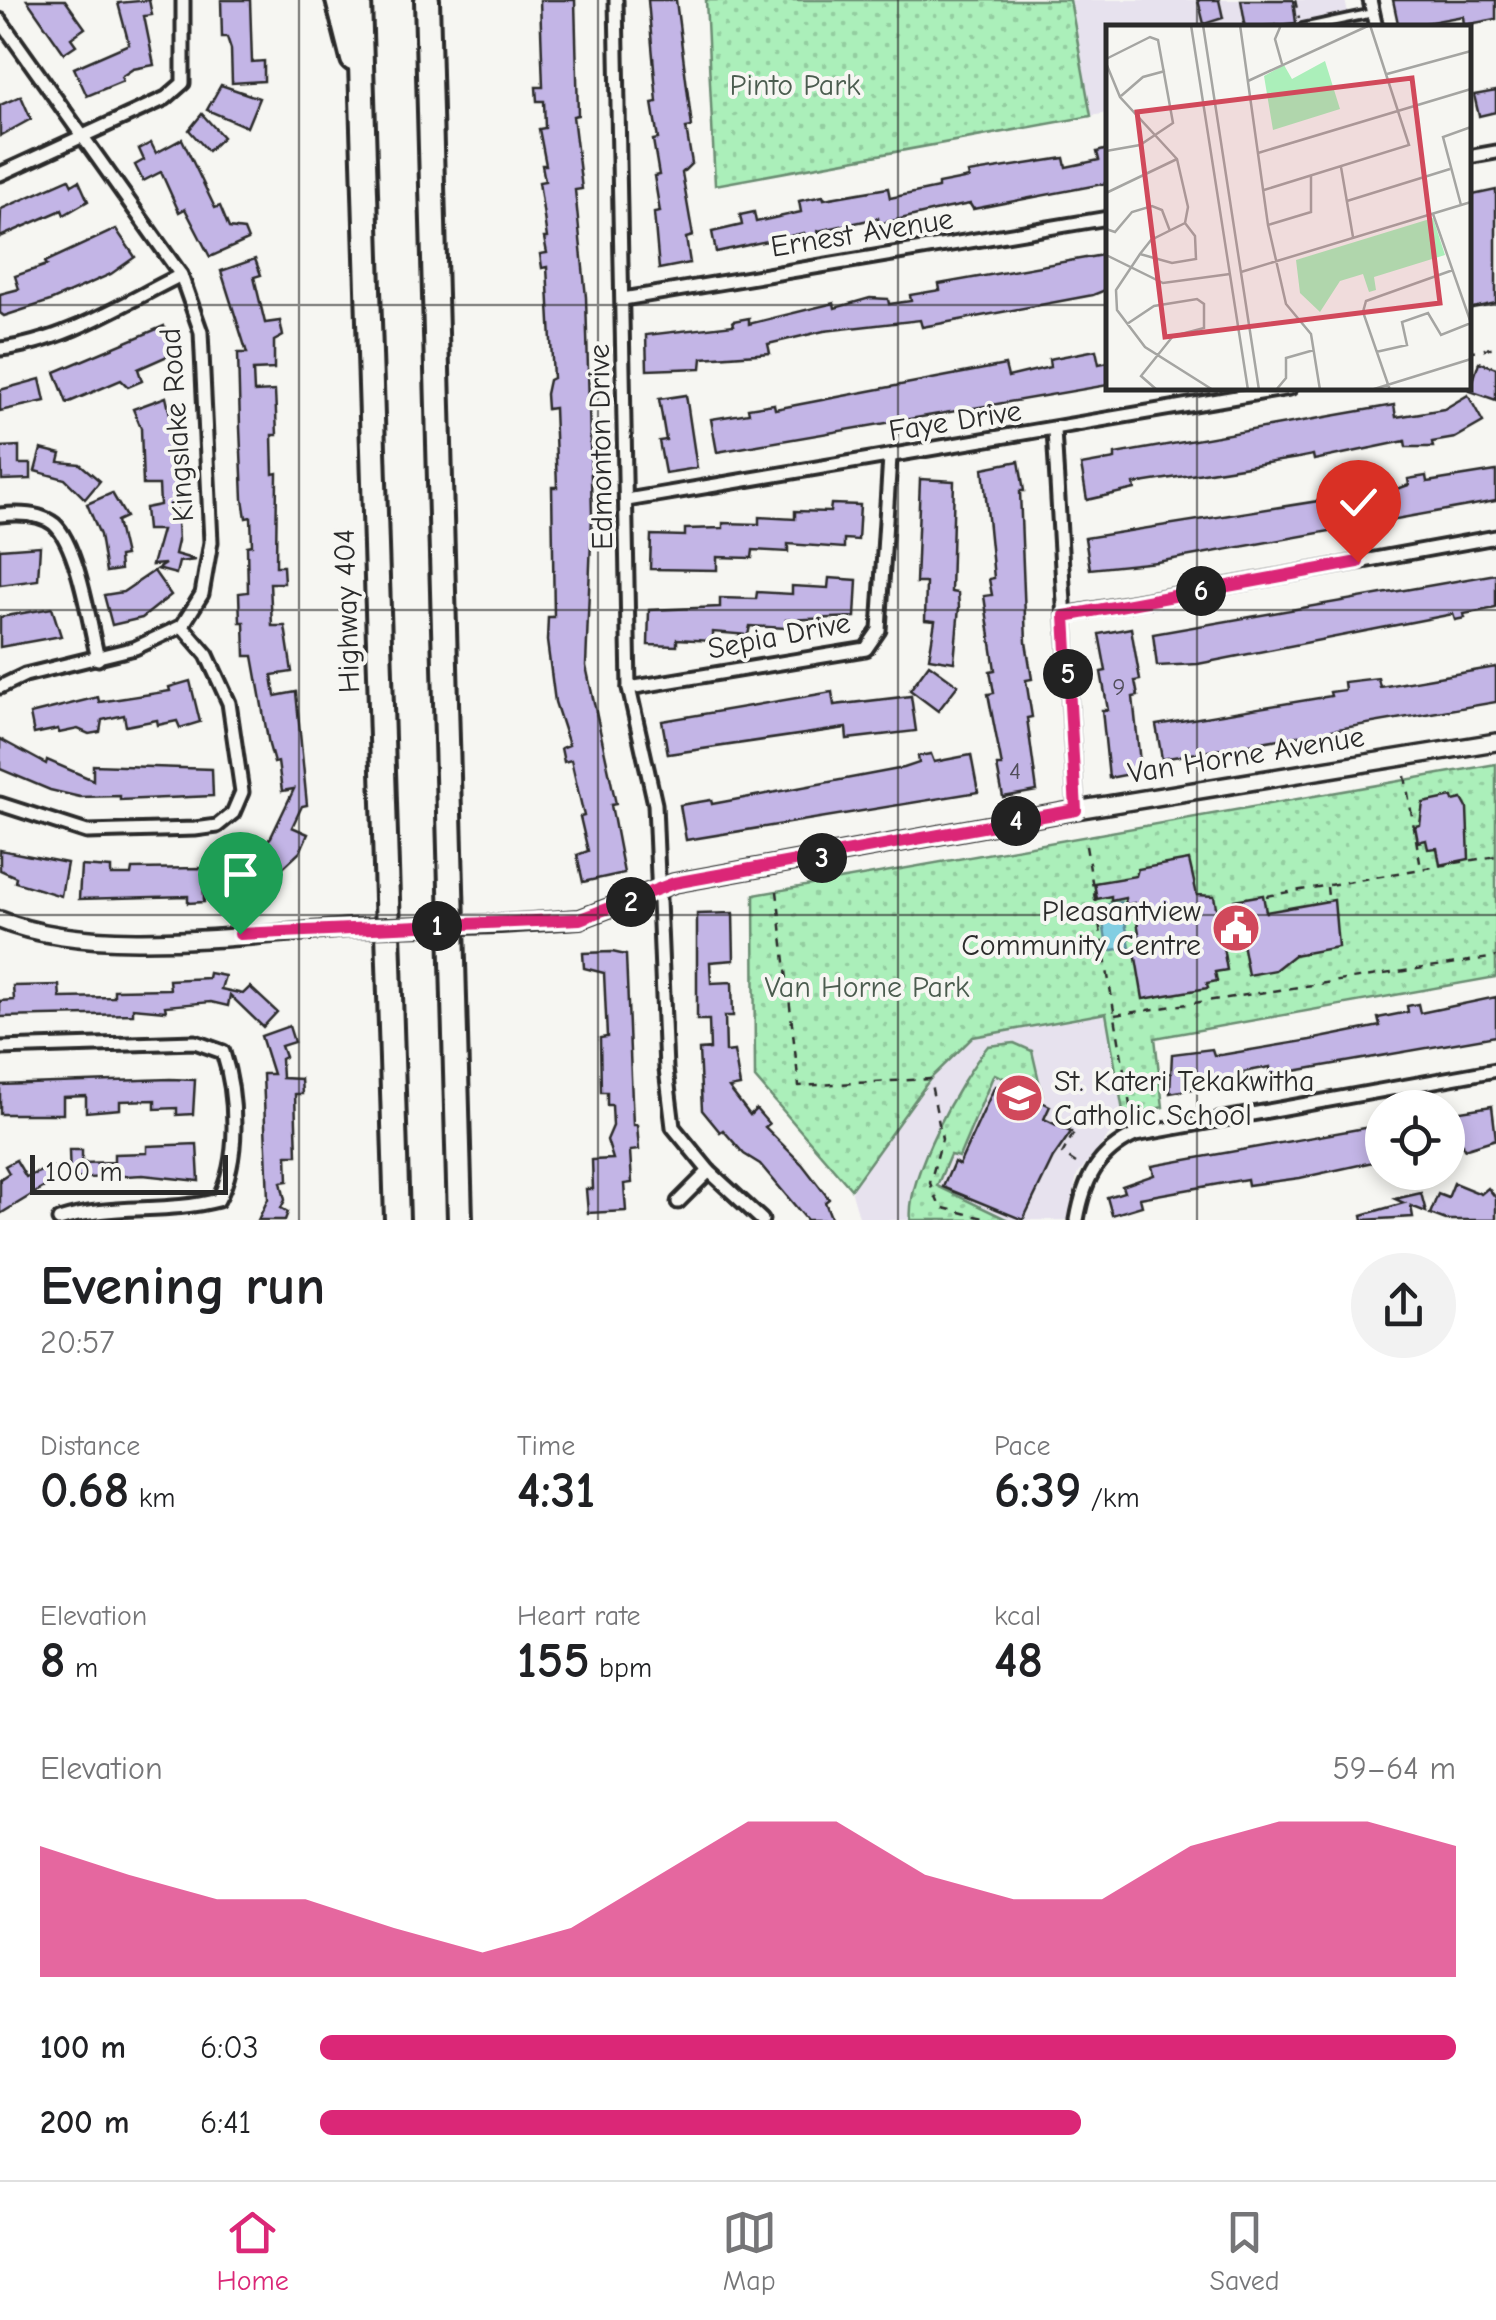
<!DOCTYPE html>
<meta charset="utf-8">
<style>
body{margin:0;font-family:"Comic Neue",sans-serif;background:#f2f2f2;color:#202124;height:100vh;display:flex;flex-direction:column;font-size:38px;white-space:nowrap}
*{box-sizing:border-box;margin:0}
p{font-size:32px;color:#757577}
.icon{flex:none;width:55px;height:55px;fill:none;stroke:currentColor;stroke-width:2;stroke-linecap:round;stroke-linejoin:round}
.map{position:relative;height:1220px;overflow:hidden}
.side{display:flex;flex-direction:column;background:#fff;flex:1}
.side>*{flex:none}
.tools{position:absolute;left:1365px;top:1090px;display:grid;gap:20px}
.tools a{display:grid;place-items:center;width:100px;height:100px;border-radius:50%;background:#fff;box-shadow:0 5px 15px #0003;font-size:50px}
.scale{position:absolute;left:30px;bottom:25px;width:198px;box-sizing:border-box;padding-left:10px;border:5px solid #2b2b2b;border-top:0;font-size:28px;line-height:35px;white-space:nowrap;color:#2b2b2b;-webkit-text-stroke:8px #f6f6f2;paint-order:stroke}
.pin{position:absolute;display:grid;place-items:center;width:85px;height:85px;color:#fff;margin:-102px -42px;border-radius:50% 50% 50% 0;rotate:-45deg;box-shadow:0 0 10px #0007}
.pin .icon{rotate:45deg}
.km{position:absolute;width:50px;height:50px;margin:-25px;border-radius:50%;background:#222;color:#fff;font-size:28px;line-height:50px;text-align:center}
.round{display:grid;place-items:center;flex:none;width:105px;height:105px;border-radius:52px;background:#f2f2f2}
.headline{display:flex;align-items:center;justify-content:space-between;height:170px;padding:0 40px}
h1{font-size:55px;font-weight:600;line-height:75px}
.metrics{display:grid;grid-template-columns:repeat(3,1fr);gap:15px;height:170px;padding:10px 40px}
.metrics div{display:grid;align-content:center}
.metrics b{font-size:50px;font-weight:600}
.metrics small{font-size:28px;font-weight:400}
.metrics p{font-size:28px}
.chart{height:280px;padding:20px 40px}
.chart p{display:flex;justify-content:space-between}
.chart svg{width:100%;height:180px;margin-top:10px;fill:#db2777;opacity:.7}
ul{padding:0 40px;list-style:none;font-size:32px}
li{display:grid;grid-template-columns:160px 120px 1fr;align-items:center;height:75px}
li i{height:25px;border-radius:12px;background:#db2777}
.tab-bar{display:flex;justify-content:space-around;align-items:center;height:140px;border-top:2px solid #e0e0e0;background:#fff;font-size:28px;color:#757577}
.tab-bar a{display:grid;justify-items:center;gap:5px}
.tab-bar .on{color:#db2777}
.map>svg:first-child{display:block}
</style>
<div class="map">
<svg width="1496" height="1220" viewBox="0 0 1496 1220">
<defs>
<pattern id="park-dots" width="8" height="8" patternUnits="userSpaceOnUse" patternTransform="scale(2.5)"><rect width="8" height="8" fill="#abefba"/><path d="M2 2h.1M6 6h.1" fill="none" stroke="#93cda0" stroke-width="1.8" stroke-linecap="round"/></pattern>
</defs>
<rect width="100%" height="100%" fill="#f6f6f2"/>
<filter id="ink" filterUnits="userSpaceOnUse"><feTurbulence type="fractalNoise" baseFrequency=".01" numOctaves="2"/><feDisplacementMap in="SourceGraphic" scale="20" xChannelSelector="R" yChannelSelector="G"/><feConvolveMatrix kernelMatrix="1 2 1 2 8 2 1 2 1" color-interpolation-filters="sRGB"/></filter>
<g filter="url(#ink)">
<g fill="#e7e2ee">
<path d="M1070,0H1345L1351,27L1108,28V113L1091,116Z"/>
<path d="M1106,1012L1124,1117L1077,1175L1068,1220H860L851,1189L930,1079L973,1037Z"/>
</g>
<g fill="url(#park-dots)" stroke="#6b8d72" stroke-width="2.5">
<path d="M706,0H1070L1091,116L715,185Z"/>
<path d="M1496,764V977L1155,1038L1163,1107L1124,1117L1106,1013L973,1037L930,1079L851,1189L755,1078L754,895Z"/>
<path d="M1014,1043L1032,1051L1042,1094L994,1074L959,1157L950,1155L937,1186L1008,1220H911C906,1177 960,1080 988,1046Z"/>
</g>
<path fill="#82cee2" stroke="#5f8d99" stroke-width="2.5" d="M1121,902L1130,947L1108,951L1100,906Z"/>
<g fill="#c3b5e6" stroke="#2b2b2b" stroke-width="2.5">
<path d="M27,0H65L85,28L71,38L76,45L64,53Z"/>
<path d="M149,0L152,15L144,16L154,65L133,69L121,77L123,81L87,96L74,68L129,44L118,3Z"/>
<path d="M221,0H250L252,62L264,61V81L232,83L231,49L227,37H222Z"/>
<path d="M540,0H575L578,115L573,116L582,189L575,190L586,297L592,515L586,666L616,804L611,805L624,873L583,882L577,855L588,851L580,817L584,816L571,760L564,762L561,748L569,745L555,702L547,641L548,617H554L552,487H557L554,408L547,409L546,394L549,380L553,378L547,267L542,268L540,254L547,253L544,238H547L539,182L545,181L542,165H546L539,129L545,128L544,101H537L536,87H543Z"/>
<path d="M648,0H676L692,127L686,128L692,163L682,173L693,236L686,238L690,263L659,269L654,213L660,212L654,176L659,175L653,140L658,139L652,103L657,102Z"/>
<path d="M1198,0H1219L1223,18L1204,24Z"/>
<path d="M1241,0H1293L1296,23L1246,28Z"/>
<path d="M1393,0H1496V19L1464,25L1463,16L1399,28Z"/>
<path d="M221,85L259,98L247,127L207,110Z"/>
<path d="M1496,91V112L1479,116L1474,95Z"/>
<path d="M21,96L31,119L0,136V105Z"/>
<path d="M202,114L223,137L208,151L189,130Z"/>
<path d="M182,139L215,208L220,206L229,228L244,230L248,240L210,257L185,209L179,212L161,172L143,181L135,165L144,160L139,149L151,143L156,153Z"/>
<path d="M1108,149V183L973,209L970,204L939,210L879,224L878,218L818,231L819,235L805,237L804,233L716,252L712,232L742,225L740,215L754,212L756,222L801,212L799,201L823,196L824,199L888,188L890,198L938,188V184L969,178L968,173L1064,158L1066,167L1099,160L1097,152Z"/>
<path d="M69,179L72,185L79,181L88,201L64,215L62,210L0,237L1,209Z"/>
<path d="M1496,190V303L1468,309V196Z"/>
<path d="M116,229L135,257L111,274L50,301L4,316L0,313V294L19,289L15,276L47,265L45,262Z"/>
<path d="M1108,254V289L1093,295L922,327L920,320L824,331L768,344L770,353L702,358L701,368L647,370L646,335L734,325L733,321L749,318V324L834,303L835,308L870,298L888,299L889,304L911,301L910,295L940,290L939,284Z"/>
<path d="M255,259L261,275L254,277L265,323L280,321L283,336L274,341V369L253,370L254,392L275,391L277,435H272L273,474L277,473L276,566H283L284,583H270L272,626H285L292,672L272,675L275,696L296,692L307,805L302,806L292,827L308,834L300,852L270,880L255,867L267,863L256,854L271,837L294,789L282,791L278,762L274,763L269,745L253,656H245L244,622H240L239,593L248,592L247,546L252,545L251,517L246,518L243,499L240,427L238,353H247L221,271Z"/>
<path d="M164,326L172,354L138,369L142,381L128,387L121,380L67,403L55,372Z"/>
<path d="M1096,350L1099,364L1108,362V385L717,452L711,419L749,413L748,408L774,404L775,409L1005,365L1008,377L1050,367L1049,359Z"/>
<path d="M1479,362L1496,368V400L1470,391Z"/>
<path d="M40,379L45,401L0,411V390Z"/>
<path d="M686,395L697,468L665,473L659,441L666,440L659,399Z"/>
<path d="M1468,395L1483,422L1455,438L1432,442L1433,447H1406L1405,441L1314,460L1313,455L1298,458L1134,484L1135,489L1087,500L1081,465L1115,459V454L1394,405L1396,417L1444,409Z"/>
<path d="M166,397L172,423L178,541L175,554L196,560L179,562L176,574L157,569L165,564L152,565L162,530H147L145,508L160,505L159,485H143L141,428L133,409Z"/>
<path d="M19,446V464H31V479L2,480L1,447Z"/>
<path d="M41,449L61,454L59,462L80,464L100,481L85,499L65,479L35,471Z"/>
<path d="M1019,461L1024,491H1020L1026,642L1032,679L1026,680L1032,717L1027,718L1037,791L1003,797L997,766H1002L988,694L994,693L990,671L995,670L984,596L992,595L989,579L994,578L983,468Z"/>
<path d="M1496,471V501L1157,562L1090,569L1085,538L1400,488L1409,485L1408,479L1426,476L1427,482Z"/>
<path d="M920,479L954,481L951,592L958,593L959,607L954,662L929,658L935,621L925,620L926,583H916Z"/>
<path d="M112,493L126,517L117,521L125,556L119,557L120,570L106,572L100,535L87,504Z"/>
<path d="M831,504L860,505L858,540L844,539V548L788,544V552L753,550L752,558L717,557V570L650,569L651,535L685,536V529L723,528V523L759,524V517L795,519V511L830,512Z"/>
<path d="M40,546L38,580L0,585V549Z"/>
<path d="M154,571L171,595L142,618L112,625L104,595L123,592Z"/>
<path d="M1496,574V608L1464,614L1465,618L1455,620L1453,614L1198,664L1157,666L1153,634Z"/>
<path d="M829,578L857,580L855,617L786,620V628L750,626L748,635L713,632V641L677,639V646L648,645L649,610L720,607V598L756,599L757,592L792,594V586L828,588Z"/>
<path d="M52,608L61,636L0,647V617Z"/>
<path d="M1131,628L1140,680L1135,681L1138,696L1133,697L1141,772L1109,778L1102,710H1108L1101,672L1106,671L1099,634Z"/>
<path d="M929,664L958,685L938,711L910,690Z"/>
<path d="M1496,667V702L1162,759L1156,725L1331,696L1330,692L1345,690L1344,682L1378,678L1380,687Z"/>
<path d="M190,681L200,722L180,728L177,721L158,725L157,720L126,726L124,715L102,720L100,732L89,734L78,729L59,733L58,729L34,734L30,714L98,697L99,702L170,691L169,687Z"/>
<path d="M832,692L834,705L911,696L916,731L847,739L846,728L668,754L662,721Z"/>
<path d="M0,739L46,764L47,760L93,780V765L212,769L213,796L120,800V796L80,797L50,790L0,769Z"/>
<path d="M931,754L934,762L971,755L978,792L686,840L680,805L711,800L712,804L904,768L919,763L918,756Z"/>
<path d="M1452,797L1453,801L1462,799L1467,808L1469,859L1440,865L1437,848L1428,849L1426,840L1418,842L1415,826L1420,825L1423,803Z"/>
<path d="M0,850L67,863L61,896L15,882L16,877L0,870Z"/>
<path d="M1189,860L1197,895L1214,896L1227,970L1215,972L1217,981L1207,983L1208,988L1143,999L1135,952L1142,951L1134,903L1126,905L1125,898L1111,901V896L1097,899L1094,883L1136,876L1138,869Z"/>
<path d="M81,866L111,868V875H131L132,869L203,868L204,902L188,903V896L79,899Z"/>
<path d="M246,869L252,888L224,901L215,876Z"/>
<path d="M1263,895L1266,912L1334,900L1338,947L1294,955L1275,970L1248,975L1234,900Z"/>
<path d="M733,913L734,960L710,962L711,983L732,982L733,1016H725L726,1052L734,1051L740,1086L729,1088L750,1115L756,1109L769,1124L765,1127L802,1164L829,1199L825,1202L832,1220H807L760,1164L744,1154L723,1130L720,1132L702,1110L699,1050L710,1049L709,1020H697V914Z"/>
<path d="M612,952L626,955L633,1125H637L639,1150L630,1151L632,1183L624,1184L626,1211L588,1213L586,1189H593L592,1160L613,1159L607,1140L613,1126L612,1105H607V1092H601L600,1038L607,1037L604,973L584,968L583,953Z"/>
<path d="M209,973L225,976L221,989L243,994L250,987L277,1012L263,1027L230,995L228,1006L211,1002L165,1006L166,1011L133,1008V1014L0,1017V1001L14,1000L13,986L59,985L60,998L114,997V990L170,989L169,980L208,978Z"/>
<path d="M1496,997V1036L1271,1075L1270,1067L1243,1072L1244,1080L1170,1093L1172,1054L1212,1049L1214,1055H1221L1310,1040L1380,1026L1378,1018L1408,1012L1407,1006L1418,1004L1420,1013Z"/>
<path d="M289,1026L294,1042L281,1046L285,1057L281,1059L282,1078L301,1079L302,1094H295L297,1155H287L288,1181L281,1182L285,1200L281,1208L288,1212L285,1220H258L268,1199L263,1074H273L261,1036Z"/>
<path d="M170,1079L195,1080L193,1114L177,1115V1108L155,1109V1100L120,1101V1109L86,1112V1096L63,1097V1114H0V1085Z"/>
<path d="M995,1086L1010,1093L1013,1088L1050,1106L1044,1119L1071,1132L1053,1158L1023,1220L943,1187L954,1162L959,1165Z"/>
<path d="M1492,1106L1496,1139L1464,1149L1463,1144L1448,1147V1113Z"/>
<path d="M1381,1125L1382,1160L1300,1178L1248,1185L1247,1179L1140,1198L1142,1206L1112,1215L1107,1197L1124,1192L1122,1186L1154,1175L1152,1166Z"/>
<path d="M197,1144L199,1181L143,1175L70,1179L69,1150H82V1163L114,1162V1154L147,1153V1146Z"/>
<path d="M16,1160L26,1177L52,1167L56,1180L0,1214V1179L9,1173L5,1166Z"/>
<path d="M1454,1183L1481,1194L1488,1188L1496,1198V1220H1446L1430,1214L1438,1194L1448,1198Z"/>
<path d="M1421,1193L1426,1212L1411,1206L1413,1217L1363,1220L1362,1215L1404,1203L1395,1199Z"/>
</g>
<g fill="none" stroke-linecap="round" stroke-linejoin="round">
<g stroke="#2b2b2b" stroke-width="14">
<path id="service" d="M1302,28L1373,13"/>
</g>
<g stroke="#2b2b2b" stroke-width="19">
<g id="minor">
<path d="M616,0L629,688L655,804L666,1069L673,1127L709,1171L762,1220"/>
<path d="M1370,0L1376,28"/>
<path d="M0,20L181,275L201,332L211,542L202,594L182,626L135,648L25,675L0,687"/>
<path d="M1468,157L1496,152"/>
<path d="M0,174L166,98L183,83V0"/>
<path d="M623,299L1108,218"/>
<path d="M0,349C64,342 124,303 181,275"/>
<path d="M1054,430L1076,810"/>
<path d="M627,500L1290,388"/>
<path d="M0,515C17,513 40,513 54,524C78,545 90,626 98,659"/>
<path d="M1065,615L1496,537"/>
<path d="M629,688L866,649L879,630L890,457"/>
<path d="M0,804L87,832L195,829L217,826L233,813L242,792L229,703L207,655L182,626"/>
<path d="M0,1048L195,1042L223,1052C237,1095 240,1161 218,1200C165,1214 111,1203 59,1220"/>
<path d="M678,1202L709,1171"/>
<path d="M1077,1220C1084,1180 1097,1153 1135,1135L1496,1070"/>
</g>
</g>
<g stroke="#2b2b2b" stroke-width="22">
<g id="tertiary">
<path d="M0,920C92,958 251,934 351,928"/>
<path d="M500,924L580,919L674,883L1076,810L1496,742"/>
</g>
</g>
<g stroke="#2b2b2b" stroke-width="30">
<g id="motorway">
<path d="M338,0L353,59"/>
<path d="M359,0L397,1220"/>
<path d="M427,0L460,1220"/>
</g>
</g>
<g stroke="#2b2b2b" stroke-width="2.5" stroke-dasharray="8 8" stroke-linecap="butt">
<path d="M1295,0L1299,18"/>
<path d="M1244,21L1245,28"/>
<path d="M1468,352L1496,347"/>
<path d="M1405,776L1421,868"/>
<path d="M1086,846L1133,1123"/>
<path d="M1327,887L1328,897"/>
<path d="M777,891L799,1086L930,1079L942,1139L930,1183L940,1207L991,1220"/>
<path d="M1266,896L1496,856"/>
<path d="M1115,1015L1496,957"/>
<path d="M1059,1104L1056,1120L1071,1128"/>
<path d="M1076,1163L1062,1154L1081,1120"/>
</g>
<use href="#service" stroke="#f6f6f2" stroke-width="6"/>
<use href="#minor" stroke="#f6f6f2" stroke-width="11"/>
<use href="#tertiary" stroke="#f6f6f2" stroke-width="15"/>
<use href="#motorway" stroke="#f6f6f2" stroke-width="22"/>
<g stroke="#2b2b2b" stroke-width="22" stroke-linecap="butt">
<path id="tertiary-bridge" d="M351,928L500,924"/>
</g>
<use href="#tertiary-bridge" stroke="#f6f6f2" stroke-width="15"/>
</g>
</g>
<g fill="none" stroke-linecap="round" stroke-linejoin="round" filter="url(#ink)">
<g stroke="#fff" stroke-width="20">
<path id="route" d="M240,934L580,919L674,883L1076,810L1065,616L1358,562"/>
</g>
<use href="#route" stroke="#db2777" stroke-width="12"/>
</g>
<path fill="none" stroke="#2b2b2b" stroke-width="2.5" stroke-opacity="0.55" d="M299,0V1220M598,0V1220M898,0V1220M1197,0V28M0,305H1108M1468,305H1496M1197,388V1220M0,610H1496M0,915H1496"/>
<defs>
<g id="civic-disc" transform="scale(2.5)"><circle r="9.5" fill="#d1495b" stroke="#f6f6f2"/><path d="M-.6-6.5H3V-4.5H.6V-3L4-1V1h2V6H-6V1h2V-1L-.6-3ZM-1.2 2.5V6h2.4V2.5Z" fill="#fff"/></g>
<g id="school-disc" transform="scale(2.5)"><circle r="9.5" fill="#d1495b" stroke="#f6f6f2"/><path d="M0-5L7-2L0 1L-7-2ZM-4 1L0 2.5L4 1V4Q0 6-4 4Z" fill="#fff"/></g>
</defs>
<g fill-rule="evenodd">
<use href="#civic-disc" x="1236" y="928"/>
<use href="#school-disc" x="1019" y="1098"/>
</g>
<g text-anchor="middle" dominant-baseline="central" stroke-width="8" stroke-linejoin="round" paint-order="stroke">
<g font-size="25" fill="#514e5a">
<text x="1119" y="686">9</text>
<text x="1015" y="770">4</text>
</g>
<g font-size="30" fill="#4b5c4f" stroke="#f6f6f2">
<text x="795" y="85">Pinto Park</text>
<text x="867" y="987">Van Horne Park</text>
</g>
<g font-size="30" fill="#2b2b2b" stroke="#f6f6f2">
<text transform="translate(862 233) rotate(-9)">Ernest Avenue</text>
<text transform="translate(955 421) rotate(-9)">Faye Drive</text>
<text transform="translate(177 425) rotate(-94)">Kingslake Road</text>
<text transform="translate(601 447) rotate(-91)">Edmonton Drive</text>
<text transform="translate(347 611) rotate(-92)">Highway 404</text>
<text transform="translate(779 636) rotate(-11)">Sepia Drive</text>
<text transform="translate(1246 755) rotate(-9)">Van Horne Avenue</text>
</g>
<g font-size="30" fill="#2b2b2b" stroke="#f6f6f2" text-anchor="end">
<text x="1201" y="911">Pleasantview<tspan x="1201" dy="34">Community Centre</tspan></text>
<text x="1054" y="1081" text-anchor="start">St. Kateri Tekakwitha<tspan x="1054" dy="34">Catholic School</tspan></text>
</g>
</g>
<g transform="translate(1106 25)">
<rect width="365" height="365" fill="#f6f6f2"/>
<path d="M219,36L234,84L167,105L158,51L178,40L186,54ZM327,193L339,230L268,252L270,265L263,267L257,249L234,256L214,287L194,268L190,235Z" fill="#abefba"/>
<path fill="none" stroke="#a5a5a2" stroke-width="2.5" d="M85,0L142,365M97,0L153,365M134,0L162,200L180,279L205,309L214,365M175,0L169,14L176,39M0,34L44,12L52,15L67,98L34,120L0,126M0,38L14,72L71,134L82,182L79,198L45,215L34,229L10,265L11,285L39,322L107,365M281,49L365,26M142,56L264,0M15,71L37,52L59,46M152,128L365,64M235,142L247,212M158,165L303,120L264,0M0,168L71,134M241,176L344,144M355,180L337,112L365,102M162,200L205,187V151M0,204L9,207L26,187L46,181L56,185L64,206M34,229L66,238L90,234L89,211L79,198M0,230L57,258L124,249M135,247L365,177M21,299L48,281L91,274L98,279V303L67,311L35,351L51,365M270,327L301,320L296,297L322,288L335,310L365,298L327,189M170,365L180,353V333L208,325M265,365L365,334M284,365L257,287L260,276L347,245"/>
<path fill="#d1495b" fill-opacity="0.15" stroke="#d1495b" stroke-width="5" d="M306,53L334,278L59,312L31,87Z"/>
<rect width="365" height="365" fill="none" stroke="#2b2b2b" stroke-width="5"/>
</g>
</svg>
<div class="tools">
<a><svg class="icon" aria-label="locate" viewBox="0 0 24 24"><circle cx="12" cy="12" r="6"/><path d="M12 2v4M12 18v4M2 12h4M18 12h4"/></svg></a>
</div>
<div class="scale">100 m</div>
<div class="pin" style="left:240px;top:934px;background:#1e9e55"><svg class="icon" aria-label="arrive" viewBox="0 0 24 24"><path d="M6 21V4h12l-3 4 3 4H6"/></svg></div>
<div class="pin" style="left:1358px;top:562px;background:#d93025"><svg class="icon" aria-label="check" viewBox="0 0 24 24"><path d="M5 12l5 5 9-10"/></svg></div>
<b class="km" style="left:437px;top:926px">1</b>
<b class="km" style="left:631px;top:902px">2</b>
<b class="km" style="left:822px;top:858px">3</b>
<b class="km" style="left:1016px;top:821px">4</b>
<b class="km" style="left:1068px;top:674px">5</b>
<b class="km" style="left:1201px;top:591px">6</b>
</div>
<section class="side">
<div class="headline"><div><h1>Evening run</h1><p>20:57</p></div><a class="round"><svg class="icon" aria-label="share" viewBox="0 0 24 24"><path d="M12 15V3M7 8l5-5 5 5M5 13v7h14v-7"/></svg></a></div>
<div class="metrics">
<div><p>Distance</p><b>0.68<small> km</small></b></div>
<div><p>Time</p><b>4:31</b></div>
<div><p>Pace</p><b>6:39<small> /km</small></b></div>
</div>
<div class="metrics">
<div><p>Elevation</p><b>8<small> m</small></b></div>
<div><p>Heart rate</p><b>155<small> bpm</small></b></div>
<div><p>kcal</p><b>48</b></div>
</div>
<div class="chart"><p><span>Elevation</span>59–64 m</p>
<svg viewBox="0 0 160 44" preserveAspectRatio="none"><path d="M0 44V12L10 19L20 25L30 25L40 32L50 38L60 32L70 19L80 6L90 6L100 19L110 25L120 25L130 12L140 6L150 6L160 12V44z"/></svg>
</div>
<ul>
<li><b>100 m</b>6:03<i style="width:100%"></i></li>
<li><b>200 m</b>6:41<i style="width:67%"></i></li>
</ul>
</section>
<nav class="tab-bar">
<a class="on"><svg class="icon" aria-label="home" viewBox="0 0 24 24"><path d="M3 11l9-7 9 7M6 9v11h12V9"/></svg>Home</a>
<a><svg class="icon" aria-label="map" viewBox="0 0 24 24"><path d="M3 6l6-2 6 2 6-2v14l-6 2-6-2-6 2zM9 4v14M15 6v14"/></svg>Map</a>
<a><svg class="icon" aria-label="saved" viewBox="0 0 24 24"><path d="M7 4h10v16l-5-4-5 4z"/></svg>Saved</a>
</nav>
